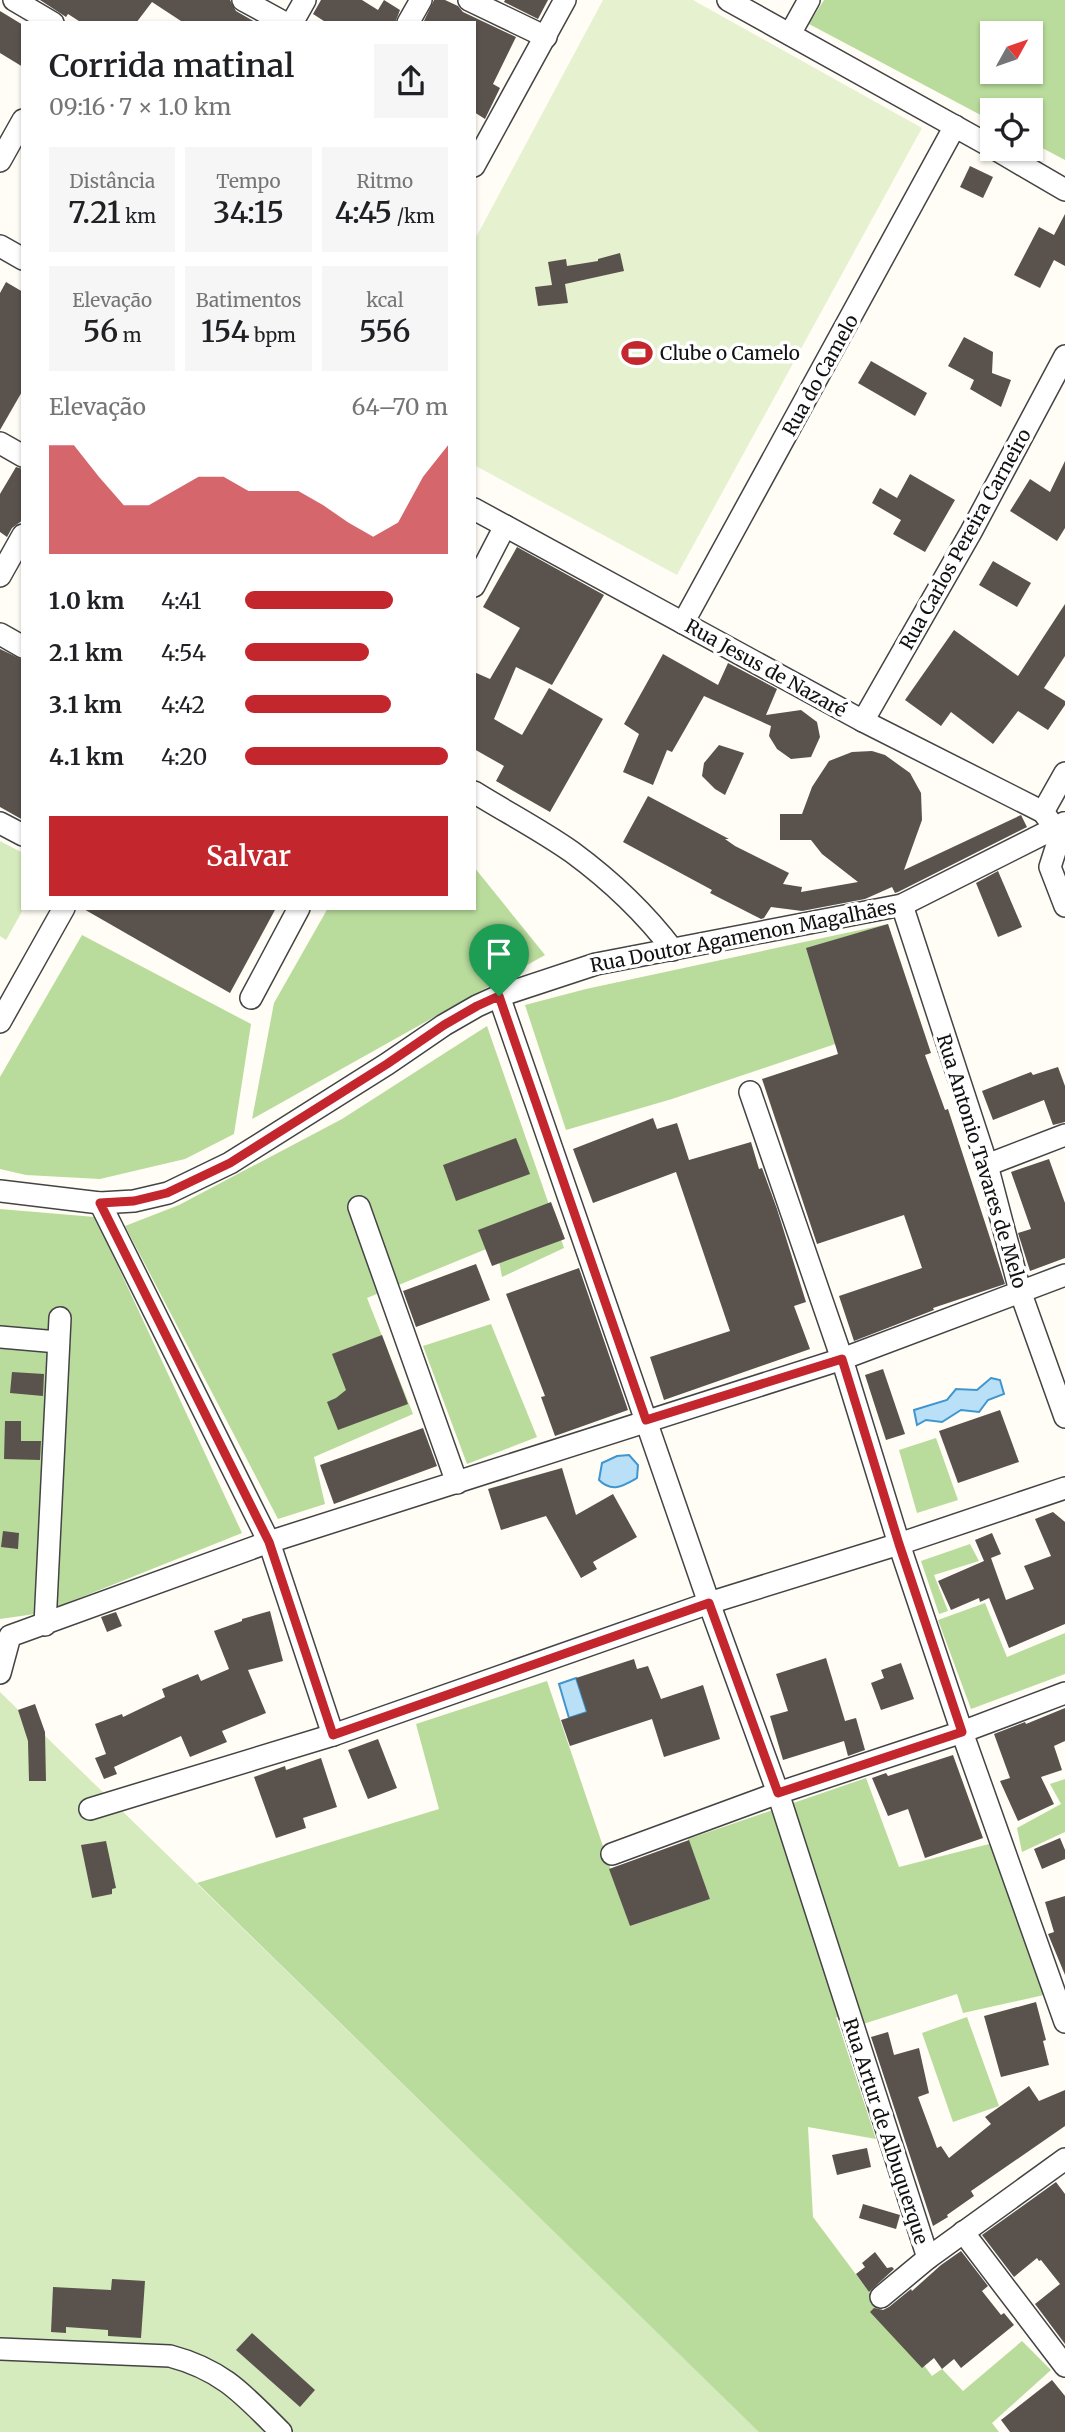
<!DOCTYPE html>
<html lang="pt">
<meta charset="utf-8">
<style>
body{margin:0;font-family:Merriweather,serif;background:#f6f6f6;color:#202124;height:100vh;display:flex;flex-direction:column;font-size:26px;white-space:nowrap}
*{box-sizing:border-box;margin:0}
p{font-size:23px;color:#757577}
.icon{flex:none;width:38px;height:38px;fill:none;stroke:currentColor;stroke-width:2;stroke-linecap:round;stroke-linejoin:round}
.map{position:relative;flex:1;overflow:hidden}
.side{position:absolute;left:21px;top:21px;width:455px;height:889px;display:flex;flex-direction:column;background:#fff;border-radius:0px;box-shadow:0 2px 5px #0004}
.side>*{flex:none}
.needle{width:46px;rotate:50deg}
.tools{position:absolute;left:980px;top:21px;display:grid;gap:14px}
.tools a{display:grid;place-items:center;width:63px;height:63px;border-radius:0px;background:#fff;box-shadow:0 2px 5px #0004;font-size:35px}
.pin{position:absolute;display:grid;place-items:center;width:60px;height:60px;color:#fff;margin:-72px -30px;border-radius:50% 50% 50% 0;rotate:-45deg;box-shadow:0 0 7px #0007}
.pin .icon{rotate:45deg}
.round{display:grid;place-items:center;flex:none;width:74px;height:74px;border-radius:0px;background:#f6f6f6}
.head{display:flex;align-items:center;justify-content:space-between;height:119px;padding:0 28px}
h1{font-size:32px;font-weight:600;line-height:52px}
.metrics{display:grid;grid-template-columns:repeat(3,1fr);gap:10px;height:119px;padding:7px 28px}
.metrics div{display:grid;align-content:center;border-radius:0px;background:#f6f6f6;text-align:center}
.metrics b{font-size:30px;font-weight:600}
.metrics small{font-size:19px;font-weight:400}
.metrics p{font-size:19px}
.chart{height:196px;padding:14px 28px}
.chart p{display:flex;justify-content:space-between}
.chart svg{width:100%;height:126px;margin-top:7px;fill:#c4262e;opacity:.7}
.action{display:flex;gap:14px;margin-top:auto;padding:14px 28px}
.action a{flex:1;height:80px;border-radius:0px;background:#c4262e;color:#fff;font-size:28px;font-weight:600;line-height:80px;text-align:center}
ul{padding:0 28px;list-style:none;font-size:23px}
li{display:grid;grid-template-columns:112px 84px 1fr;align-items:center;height:52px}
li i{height:18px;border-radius:9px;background:#c4262e}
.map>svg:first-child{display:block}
</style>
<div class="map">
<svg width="1065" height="2432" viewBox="0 0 1065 2432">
<rect width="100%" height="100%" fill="#fffdf5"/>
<g fill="#d5ebbd">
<path d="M0,841L23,853L24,908L6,940L0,936Z"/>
<path d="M0,1692L760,2432H0Z"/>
</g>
<g fill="#b9dc9c" fill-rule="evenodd">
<path d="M824,0H1065V160L1031,142V110H992V121L809,24ZM992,33H1031V72H992Z"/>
<path d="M474,867L545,955L252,1119L274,1003L328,908H474Z"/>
<path d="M888,924L915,1017L672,1099L566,1130L525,1005L586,989Z"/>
<path d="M82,935L251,1024L234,1134L185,1159L100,1179L26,1175L0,1169V1077Z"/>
<path d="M487,1026L564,1248L502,1277L496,1245L367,1298L413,1414L314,1457L325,1504L278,1519L125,1226L179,1205L342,1119Z"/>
<path d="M0,1209L95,1217L242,1533L42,1613L0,1619Z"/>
<path d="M491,1324L537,1437L467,1464L423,1346Z"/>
<path d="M936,1438L958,1500L917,1513L899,1450Z"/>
<path d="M970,1544L979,1561L934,1575L948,1611L939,1614L921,1561Z"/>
<path d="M985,1603L1007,1657L1065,1633V1674L971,1709L938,1620Z"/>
<path d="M547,1681L630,1926L710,1899L688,1839L866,1778L899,1867L997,1842L1044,1995L963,2013L957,1994L860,2025L836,2017L876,2139L808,2127L813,2217L932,2376L942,2369L963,2391L1022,2341L1051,2370L992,2423L999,2432H759L197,1883L439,1809L416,1724Z"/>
<path d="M1065,1779V1832L1022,1852L1017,1828L1061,1804L1050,1784Z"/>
<path d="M967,2017L999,2106L953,2122L922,2033Z"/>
</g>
<path fill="#e6f2cf" d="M603,0H693L922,128L677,575L474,465V241Z"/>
<g fill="#b9e0f7" stroke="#3f96cf" stroke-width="2">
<path d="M991,1378L1000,1380L1004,1394L988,1400L979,1412L961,1410L942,1422L926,1420L917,1425L914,1410L947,1400L956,1389L977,1390Z"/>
<path d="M629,1455L638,1465L637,1478C623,1486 612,1493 599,1480L602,1463L617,1456Z"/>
<path d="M576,1678L587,1712L569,1718L559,1684Z"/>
</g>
<g fill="#5a524d">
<path d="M40,0H230L236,11L257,23H184L152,2L136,23H82L68,14L66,17Z"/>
<path d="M321,0H362L378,10L384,0L400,10L395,23H327L313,14Z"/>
<path d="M434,0H445L458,6L463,12L516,37L493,84L500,88L485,119L474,112V23H423Z"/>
<path d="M505,0H548L538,19L504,2Z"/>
<path d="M0,11L23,25V67L0,53Z"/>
<path d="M970,166L993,177L983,198L960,187Z"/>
<path d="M1065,214V266L1054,260L1040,288L1014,275L1039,227L1054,235Z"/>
<path d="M620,253L624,271L565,284L568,303L538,306L535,287L552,285L548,262L566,259L567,266L598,261V259Z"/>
<path d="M6,282L23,292V390L0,430V293Z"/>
<path d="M964,337L993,352L992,373L1011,380L1001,407L970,389L974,380L948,366Z"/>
<path d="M871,361L927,393L915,416L858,383Z"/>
<path d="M1065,461V528L1057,541L1010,511L1030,479L1050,492Z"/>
<path d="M16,467L23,469V520L12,528L7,537L0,532V494Z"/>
<path d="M910,474L955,500L925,552L893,534L901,520L872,503L880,488L897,498Z"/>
<path d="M517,547L604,595L552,685L516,667L494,719L522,735L549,688L603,719L550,812L496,781L504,766L474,749V672L490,679L520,628L483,607Z"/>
<path d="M993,561L1031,583L1017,607L979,585Z"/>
<path d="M1065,604V656L1044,688L1065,701V705L1048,730L1018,711L993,744L951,712L941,726L905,700L954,630L1018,676Z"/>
<path d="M0,649L23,660V820L0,807Z"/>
<path d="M663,654L718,685L728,663L777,689L766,715L801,710L817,722L820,737L811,757L791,759L777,749L769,736L771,726L704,696L672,752L667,750L653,785L623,772L639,734L624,724Z"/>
<path d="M719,745L744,753L725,795L715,789L702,776L704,763Z"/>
<path d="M872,751L885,755L910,773L921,793L922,820L904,870L1021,815L1027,827L898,892L895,893L892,887L865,899L802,911L771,907L764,918L761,919L710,893L712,890L623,842L648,796L729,839H725L735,846L789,873L783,884L802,887L801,892L858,882L822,854L811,840H780V814H802L812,787L829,761L852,752Z"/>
<path d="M998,871L1022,927L998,937L976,883Z"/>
<path d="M82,908H276L230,993Z"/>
<path d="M888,924L931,1053L925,1055L945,1110L948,1109L1005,1284L933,1308L934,1310L854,1341L839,1296L922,1268L904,1215L817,1244L762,1079L838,1054L806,948Z"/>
<path d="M1058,1067L1065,1086V1122L1053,1125L1044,1100L993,1120L982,1091L1031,1072L1033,1075Z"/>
<path d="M653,1118L657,1129L677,1123L689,1160L751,1142L759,1169L762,1168L777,1209L806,1302L794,1306L810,1349L664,1400L650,1357L730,1331L676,1172L593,1203L573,1149Z"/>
<path d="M516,1138L530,1174L456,1201L443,1165Z"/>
<path d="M1049,1159L1065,1203V1258L1030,1271L1018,1233L1031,1229L1011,1172Z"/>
<path d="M551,1202L565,1239L492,1266L478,1230Z"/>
<path d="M476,1264L490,1300L416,1327L403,1291Z"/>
<path d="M579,1268L628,1410L555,1436L541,1397L545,1396L506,1294Z"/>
<path d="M382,1335L408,1404L338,1430L327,1402L336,1398L346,1390L332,1354Z"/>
<path d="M883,1369L905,1434L886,1440L865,1375Z"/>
<path d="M12,1372L44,1374L43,1396L10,1393Z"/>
<path d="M1000,1410L1019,1462L958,1483L939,1431Z"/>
<path d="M5,1421H21V1441H41L40,1460L4,1459Z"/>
<path d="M423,1428L437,1466L334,1504L320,1465Z"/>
<path d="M562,1468L576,1515L613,1494L637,1537L593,1562L597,1569L581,1578L546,1516L501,1530L488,1489Z"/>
<path d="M1053,1512L1065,1522V1624L1009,1648L989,1598L980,1602L979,1598L951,1610L938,1581L984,1561L975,1540L992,1533L1001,1554L991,1558L1006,1600L1034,1589L1024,1566L1051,1556L1035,1519Z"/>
<path d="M3,1531L19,1533L18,1549L1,1547Z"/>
<path d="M270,1611L283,1661L248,1670L266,1713L222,1731L227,1742L190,1757L181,1736L114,1767L117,1774L104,1779L95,1758L106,1754L95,1724L122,1714L123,1717L165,1697L162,1689L198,1674L201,1681L229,1669L214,1631L242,1621V1619Z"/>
<path d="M116,1612L122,1626L107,1632L101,1617Z"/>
<path d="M826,1658L845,1721L856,1718L865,1750L848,1756L844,1741L783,1760L770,1716L788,1711L776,1674Z"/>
<path d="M634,1659L637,1669L648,1666L661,1699L703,1685L720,1739L664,1757L652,1719L570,1746L561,1720L587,1712L576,1678Z"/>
<path d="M901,1663L914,1699L881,1710L871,1683L884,1678L881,1670Z"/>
<path d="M35,1704L45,1732L46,1781H29L28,1741L18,1710Z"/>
<path d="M1065,1708V1741L1054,1746L1062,1770L1041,1777L1054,1804L1018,1821L1000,1781L1010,1778L994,1734L1025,1722L1026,1724Z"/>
<path d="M378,1739L397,1788L368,1799L348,1750Z"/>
<path d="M953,1755L983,1838L925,1858L908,1809L888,1816L872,1778L886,1773L888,1776Z"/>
<path d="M321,1758L337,1807L303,1818L306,1828L276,1838L254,1777L285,1766L286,1770Z"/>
<path d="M1060,1838L1065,1850V1859L1042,1869L1034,1849Z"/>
<path d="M689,1840L710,1899L630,1926L609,1869Z"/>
<path d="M106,1841L116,1888L112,1889V1894L92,1898L81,1845Z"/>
<path d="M1065,1896V1975L1048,1934L1054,1932L1045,1902Z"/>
<path d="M1036,2002L1046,2040L1043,2041L1049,2065L1001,2077L984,2016Z"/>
<path d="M888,2032L894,2055L919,2048L929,2093L918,2097L937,2148L941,2146L949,2158L991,2124L985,2117L1029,2086L1039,2101L1065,2090V2126L971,2191L974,2196L947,2215L948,2217L933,2226L871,2037Z"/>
<path d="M867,2148L871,2167L837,2175L832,2155Z"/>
<path d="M1056,2182L1065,2194V2344L1035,2304L1060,2284L1041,2260L1039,2261L1037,2258L1014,2277L982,2235Z"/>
<path d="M863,2204L900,2215L896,2229L859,2218Z"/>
<path d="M961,2251L988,2286L982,2291L1001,2315L1004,2313L1014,2325L961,2368L954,2359L942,2369L934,2358L922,2368L870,2312L874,2308L883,2310L889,2307L911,2289L912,2291L941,2265Z"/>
<path d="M875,2252L887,2268L892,2267L894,2269L869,2292L856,2274L865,2267L862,2263Z"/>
<path d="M112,2279L145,2281L141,2338L108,2336V2330L66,2327V2333L51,2332L53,2287L111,2290Z"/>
<path d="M252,2333L315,2390L300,2407L236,2350Z"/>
<path d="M1052,2380L1065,2396V2432H1010L1001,2420Z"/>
</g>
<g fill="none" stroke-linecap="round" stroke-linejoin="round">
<g stroke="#444" stroke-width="24">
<g id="minor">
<path d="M14,0L53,23"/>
<path d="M243,0L285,23"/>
<path d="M469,0L546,37"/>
<path d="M728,0L992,147"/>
<path d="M292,23L305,0"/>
<path d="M408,23L421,0"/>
<path d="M790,34L809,0"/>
<path d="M995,149L1065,190"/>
<path d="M0,161L23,120"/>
<path d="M474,166L565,0"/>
<path d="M0,246L23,259"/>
<path d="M0,443L23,456"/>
<path d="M474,509L863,721L1043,812L1055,828"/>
<path d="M0,576L23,535"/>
<path d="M474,586L505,526"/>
<path d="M683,623L955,126"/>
<path d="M0,634L23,647"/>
<path d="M863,721L971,532L1065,356"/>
<path d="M474,792C506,812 541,830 572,852C610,880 645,913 673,950"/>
<path d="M1043,812L1065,773"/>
<path d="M0,823L23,835"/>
<path d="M1064,823L1050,867L1065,906"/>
<path d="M902,905L987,1165L1020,1291L1065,1417"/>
<path d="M499,996L709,1603L778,1793L928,2258"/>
<path d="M251,998L299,908"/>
<path d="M0,1022L64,908"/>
<path d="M750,1092L842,1359L899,1544L962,1732L1065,2022"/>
<path d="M987,1165L1065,1135"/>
<path d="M0,1191L100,1203L134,1201L168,1193L230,1163L387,1064L444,1025L477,1006L499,996L596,964L902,905L1065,823"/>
<path d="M100,1203L269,1542L333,1735"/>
<path d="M359,1207L457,1483"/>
<path d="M0,1337L58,1342"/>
<path d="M45,1625L60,1318"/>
<path d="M0,1673L10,1636L269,1542L842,1359L1065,1275"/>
<path d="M90,1809L333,1735L709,1603L899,1544L1065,1488"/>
<path d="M612,1854L778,1793L962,1732L1065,1693"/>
<path d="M963,2232L1065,2366"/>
<path d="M881,2297L928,2258L1065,2159"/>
<path d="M0,2349L170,2356C223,2370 244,2395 281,2432"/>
</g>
</g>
<use href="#minor" stroke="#fff" stroke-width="21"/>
</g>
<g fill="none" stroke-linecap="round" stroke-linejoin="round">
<g stroke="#fff" stroke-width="14">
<path id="route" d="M499,996L646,1420L842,1359L899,1544L962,1732L778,1793L709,1603L333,1735L269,1542L100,1203L134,1201L167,1193L230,1163L387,1064L444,1025L477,1006Z"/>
</g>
<use href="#route" stroke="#c4262e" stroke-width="9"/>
</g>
<defs>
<g id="stadium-bare" transform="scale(2.415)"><path d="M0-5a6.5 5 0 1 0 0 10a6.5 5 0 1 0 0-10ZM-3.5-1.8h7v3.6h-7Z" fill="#c4262e" stroke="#fff" stroke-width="2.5" paint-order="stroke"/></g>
</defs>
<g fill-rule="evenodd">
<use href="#stadium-bare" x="637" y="353"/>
</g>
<g text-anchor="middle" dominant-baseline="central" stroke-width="7" stroke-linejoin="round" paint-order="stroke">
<g font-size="19" fill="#111" stroke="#fff" text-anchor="start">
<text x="660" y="353">Clube o Camelo</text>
</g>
<g font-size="19" fill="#111" stroke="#fff">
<text transform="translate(820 375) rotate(-61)">Rua do Camelo</text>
<text transform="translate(965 539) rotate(-61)">Rua Carlos Pereira Carneiro</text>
<text transform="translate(766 668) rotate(29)">Rua Jesus de Nazaré</text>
<text transform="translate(743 936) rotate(-11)">Rua Doutor Agamenon Magalhães</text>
<text transform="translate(982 1161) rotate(73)">Rua Antonio Tavares de Melo</text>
<text transform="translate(886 2131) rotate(72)">Rua Artur de Albuquerque</text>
</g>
</g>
</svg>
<div class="tools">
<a><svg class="needle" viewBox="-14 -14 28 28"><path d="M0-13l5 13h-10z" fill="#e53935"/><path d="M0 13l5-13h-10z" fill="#757577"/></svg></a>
<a><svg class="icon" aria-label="locate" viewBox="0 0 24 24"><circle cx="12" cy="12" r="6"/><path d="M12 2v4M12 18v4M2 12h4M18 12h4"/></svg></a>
</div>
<div class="pin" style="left:499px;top:996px;background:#1e9e55"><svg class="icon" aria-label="arrive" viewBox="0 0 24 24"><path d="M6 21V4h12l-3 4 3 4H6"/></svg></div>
<section class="side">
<div class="head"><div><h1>Corrida matinal</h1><p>09:16 · 7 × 1.0 km</p></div><a class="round"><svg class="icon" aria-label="share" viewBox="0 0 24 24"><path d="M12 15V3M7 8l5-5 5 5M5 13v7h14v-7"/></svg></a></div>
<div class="metrics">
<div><p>Distância</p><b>7.21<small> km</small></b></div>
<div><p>Tempo</p><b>34:15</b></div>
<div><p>Ritmo</p><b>4:45<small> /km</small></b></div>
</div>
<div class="metrics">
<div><p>Elevação</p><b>56<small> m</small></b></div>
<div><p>Batimentos</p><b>154<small> bpm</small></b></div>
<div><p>kcal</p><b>556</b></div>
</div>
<div class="chart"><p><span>Elevação</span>64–70 m</p>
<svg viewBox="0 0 160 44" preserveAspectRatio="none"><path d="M0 44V6L10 6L20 17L30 27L40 27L50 22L60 17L70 17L80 22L90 22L100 22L110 27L120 33L130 38L140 33L150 17L160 6V44z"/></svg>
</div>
<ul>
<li><b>1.0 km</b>4:41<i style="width:73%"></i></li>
<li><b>2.1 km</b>4:54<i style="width:61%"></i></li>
<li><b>3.1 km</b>4:42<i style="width:72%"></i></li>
<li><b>4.1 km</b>4:20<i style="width:100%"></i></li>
</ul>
<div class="action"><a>Salvar</a></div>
</section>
</div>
